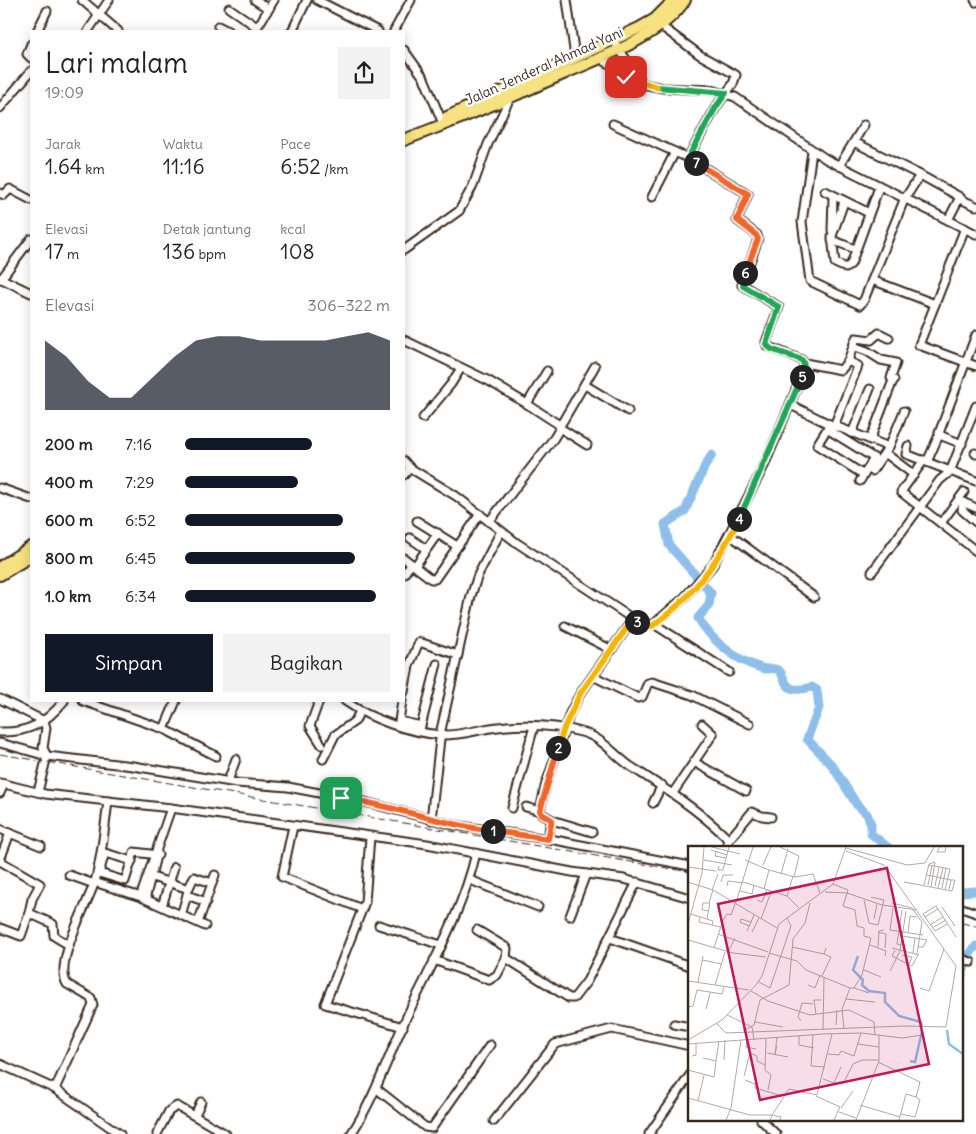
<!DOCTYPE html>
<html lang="id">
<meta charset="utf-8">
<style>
body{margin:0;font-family:Delius,sans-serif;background:#f2f2f2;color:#222;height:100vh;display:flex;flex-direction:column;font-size:19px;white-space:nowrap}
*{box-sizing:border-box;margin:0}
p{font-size:16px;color:#767676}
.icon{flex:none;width:28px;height:28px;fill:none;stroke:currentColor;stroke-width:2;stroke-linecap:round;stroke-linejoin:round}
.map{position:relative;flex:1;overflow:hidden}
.panel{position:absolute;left:30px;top:30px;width:375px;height:672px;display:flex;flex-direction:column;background:#fff;border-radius:0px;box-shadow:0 2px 12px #0003}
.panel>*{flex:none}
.pin{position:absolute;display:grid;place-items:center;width:42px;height:42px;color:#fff;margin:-21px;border-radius:10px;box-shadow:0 2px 8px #0006}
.km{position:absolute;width:25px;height:25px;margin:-12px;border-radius:50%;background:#222;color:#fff;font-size:14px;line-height:25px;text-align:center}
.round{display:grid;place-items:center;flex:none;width:52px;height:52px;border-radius:0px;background:#f2f2f2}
.overview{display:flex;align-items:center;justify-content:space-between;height:85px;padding:0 15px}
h1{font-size:28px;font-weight:600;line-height:38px}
.figures{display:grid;grid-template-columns:repeat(3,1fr);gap:8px;height:85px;padding:5px 15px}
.figures div{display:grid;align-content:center}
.figures b{font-size:21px;font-weight:600}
.figures small{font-size:14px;font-weight:400}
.figures p{font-size:14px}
.chart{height:140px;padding:10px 15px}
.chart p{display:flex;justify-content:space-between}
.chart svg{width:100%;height:90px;margin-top:5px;fill:#111827;opacity:.7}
.cta{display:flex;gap:10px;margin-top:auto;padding:10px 15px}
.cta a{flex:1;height:58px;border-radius:0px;background:#111827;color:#fff;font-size:20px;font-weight:600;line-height:58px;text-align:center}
.cta a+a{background:#f2f2f2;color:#222}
ul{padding:0 15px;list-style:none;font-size:16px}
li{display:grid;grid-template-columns:80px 60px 1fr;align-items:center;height:38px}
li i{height:12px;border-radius:6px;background:#111827}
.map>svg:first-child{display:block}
</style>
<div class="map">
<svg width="976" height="1134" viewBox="0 0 976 1134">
<rect width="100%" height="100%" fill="#fff"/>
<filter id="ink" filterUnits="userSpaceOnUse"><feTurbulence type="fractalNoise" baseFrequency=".02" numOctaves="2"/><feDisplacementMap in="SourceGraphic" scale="10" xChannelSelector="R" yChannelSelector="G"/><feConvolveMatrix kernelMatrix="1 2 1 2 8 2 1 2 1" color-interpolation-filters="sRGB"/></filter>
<g filter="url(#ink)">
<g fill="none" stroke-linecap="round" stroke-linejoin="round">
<g stroke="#8ebfea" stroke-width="9">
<path d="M712,455L705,466L685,511L665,524L669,545L711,593L709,605L698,618C712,641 735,660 761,668C766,670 772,668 776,669C788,672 778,697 812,687L817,690L819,708L807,739L832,765L857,805L867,814L871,824V834L889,848"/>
<path d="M962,892L976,891"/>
<path d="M962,975L969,955L976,946"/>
</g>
<g stroke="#3b2a1e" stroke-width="11">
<g id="minor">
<path d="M82,0L118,31"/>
<path d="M255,0L269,9"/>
<path d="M317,0L378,31"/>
<path d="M567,0L575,57"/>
<path d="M975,0L976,2"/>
<path d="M229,8L257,27"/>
<path d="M218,26L228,31"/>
<path d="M37,31L47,11"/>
<path d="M88,31L109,0"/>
<path d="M255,31L274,0"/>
<path d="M292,31L307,0"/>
<path d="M394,31L411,0"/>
<path d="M31,44L27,54L31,58"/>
<path d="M617,46L642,83"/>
<path d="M404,50L424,78L441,119"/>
<path d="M600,58L638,83L663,88L712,90L735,97L826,159L976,234"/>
<path d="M0,108L31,71"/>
<path d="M613,124L688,158"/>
<path d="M812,151L802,222L810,281L860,305L864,300L904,200L920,175L854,142"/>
<path d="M839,166L864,125"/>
<path d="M920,175L960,197L948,220"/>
<path d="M825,191L869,213"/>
<path d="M0,193L4,195L10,189L31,200"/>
<path d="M652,197L675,152"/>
<path d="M960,199L976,206"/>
<path d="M844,202L832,236L835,263L846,268L851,264L879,187"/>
<path d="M965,228L919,345L976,366"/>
<path d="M832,230L833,196"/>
<path d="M832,240L855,249"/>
<path d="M404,250L459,211L473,186L488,144L510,98"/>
<path d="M0,278L31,293"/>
<path d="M1,279L31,239"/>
<path d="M872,280L935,304"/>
<path d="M404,340L489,381L527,404"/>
<path d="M853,346L867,351L881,360L896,363L891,378L894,380L892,383L870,440"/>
<path d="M805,363L841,370L848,361"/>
<path d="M585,385L628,411"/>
<path d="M791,405L829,424L827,429L874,458L860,481"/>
<path d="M423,418L451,384L461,368"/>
<path d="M830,424L889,447L904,411"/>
<path d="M560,426L595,366"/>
<path d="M834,426L858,366L848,361L856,338L871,340L879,333L889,338"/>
<path d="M560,428L587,445"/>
<path d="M827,429L817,445L864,475"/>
<path d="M852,433L870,389"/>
<path d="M962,444L942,436L939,433L976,335"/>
<path d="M908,446L906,454L976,481"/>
<path d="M885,453L914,475"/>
<path d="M975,453L976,454"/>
<path d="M924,460L901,492L976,551"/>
<path d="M404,461L410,468L456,496L517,543L633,619L580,694L570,713L545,787L540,811"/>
<path d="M927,462L939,435"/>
<path d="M872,471L887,449"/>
<path d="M404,475L410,468"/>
<path d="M0,488L31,499"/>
<path d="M960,501L976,508"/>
<path d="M963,502L962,510L976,522"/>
<path d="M417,521L457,546"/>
<path d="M489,522L554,438L560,428L558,424L527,404L547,371"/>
<path d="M941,523L964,492"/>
<path d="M730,535L814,597"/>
<path d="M410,538L426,549"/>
<path d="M404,558L431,579H435L480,514"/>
<path d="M415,566L438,533"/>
<path d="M872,572L940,480L950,472L976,406"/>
<path d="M404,574L411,564"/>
<path d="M633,619L645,626L654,624L684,598L713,565L765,464L805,368L802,360L767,346L766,342L779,307L742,285L758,239L757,235L737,220L748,194L688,158L716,107L733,84L736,75L700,55L661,26"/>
<path d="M654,624L729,672"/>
<path d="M565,626L612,650"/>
<path d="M593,676L638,698L642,697L648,683L652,682L692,695L750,724"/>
<path d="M404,692L409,666L419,642L458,655"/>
<path d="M0,699L44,721L46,728L43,748L47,756L38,792"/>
<path d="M83,701L164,729L216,756"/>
<path d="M319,701L310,726L322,745"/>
<path d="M345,701C372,720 408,732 441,735C460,736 479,729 498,727C525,724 554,725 581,732C602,737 613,754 630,766C664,788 696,808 725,836L728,841L727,848"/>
<path d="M402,701L399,721L417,725"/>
<path d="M164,729L176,701"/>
<path d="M420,730L437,664"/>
<path d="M0,732C28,733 46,723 64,701"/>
<path d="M0,743L47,756L133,766L237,783L288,787L361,801L454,825L555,840L690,866"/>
<path d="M323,759L335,735L355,721L360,711"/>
<path d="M694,762L746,791"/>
<path d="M228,781L236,759"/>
<path d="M0,783L45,794L171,808L427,844L572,872L624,879L690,898"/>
<path d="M0,793L4,784"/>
<path d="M673,793L713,734L702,724"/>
<path d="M653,803L662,785"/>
<path d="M526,807L540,811L542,814L551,819L548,839"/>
<path d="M512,808L534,726"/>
<path d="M431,820L441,730L471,596L478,575L501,531"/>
<path d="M552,820L592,832"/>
<path d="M293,826L282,877L362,909"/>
<path d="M0,829L41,846"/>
<path d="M370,837L365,902L325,1004L403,1027"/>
<path d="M728,841L752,812L762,816L771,817"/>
<path d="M157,852L146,896L141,895L171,808"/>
<path d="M0,860L10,833"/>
<path d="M0,861L40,884L32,899L29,913L53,924L54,936L69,945"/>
<path d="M132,861L105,853L99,873L125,881L134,853V852L158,855"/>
<path d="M69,875L94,884"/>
<path d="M152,877L186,888L188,890L187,895L206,902"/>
<path d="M470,880L538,907"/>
<path d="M94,882L141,897L205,926"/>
<path d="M188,890L194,877L212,883"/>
<path d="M163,903L174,867"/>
<path d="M962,908L976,913"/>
<path d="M182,912L187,895"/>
<path d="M570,916L586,874"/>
<path d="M199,920L215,875"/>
<path d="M379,925L441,945"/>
<path d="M0,928L21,936L29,913"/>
<path d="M477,930L507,948L506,958"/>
<path d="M610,938L690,966"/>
<path d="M962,959L971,962"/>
<path d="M434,960L489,980L497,975L506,958L569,998H574L587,981L637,882"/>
<path d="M674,1024L690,1027"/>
<path d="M0,1064L55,1089L120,1134"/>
<path d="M55,1089L93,1005L91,998L67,984C53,962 90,901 96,878C102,853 105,827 108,801"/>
<path d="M377,1089L425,1127L432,1128L490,1045"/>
<path d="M195,1115L201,1102"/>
<path d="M761,1120L776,1134"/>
<path d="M494,1121L555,1044L612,1029L690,1046"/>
<path d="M157,1134L169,1111L177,1106L226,1134"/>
<path d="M351,1134C376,1096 389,1054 408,1014C433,962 463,910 476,853"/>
<path d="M649,1134L690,1075"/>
</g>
</g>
<g stroke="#3b2a1e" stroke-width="14">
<g id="highway">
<path d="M447,117L639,28L655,19L674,0"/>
<path d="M404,140C457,120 510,98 563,74C602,57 661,37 685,0"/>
<path d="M0,567L31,547"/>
<path d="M0,575L31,556"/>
</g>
</g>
<use href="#minor" stroke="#fff" stroke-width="7"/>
<use href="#highway" stroke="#f6e281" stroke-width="10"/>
<g stroke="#3b2a1e" stroke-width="1" stroke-dasharray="8 4" stroke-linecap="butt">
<path d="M0,754L690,872"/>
<path d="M962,923L976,926"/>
</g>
</g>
</g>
<g fill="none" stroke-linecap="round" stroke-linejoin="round" filter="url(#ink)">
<g stroke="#fff" stroke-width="10">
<path id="split-1" d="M341,798C393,805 441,825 493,831"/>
</g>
<g stroke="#fff" stroke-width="10">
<path id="split-2" d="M493,831L548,839L552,820L542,814L540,811L558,748"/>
</g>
<g stroke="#fff" stroke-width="10">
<path id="split-3" d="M558,748L564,728L580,694L631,622L633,619L637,622"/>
</g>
<g stroke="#fff" stroke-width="10">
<path id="split-4" d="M637,622L645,626H652C691,600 719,560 739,519"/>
</g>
<g stroke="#fff" stroke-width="10">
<path id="split-5" d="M739,519L802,377"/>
</g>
<g stroke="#fff" stroke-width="10">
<path id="split-6" d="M745,273L743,286L779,307L766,344L771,349L802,360L805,368L802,377"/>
</g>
<g stroke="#fff" stroke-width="10">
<path id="split-7" d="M696,163L748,194L737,220L756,235L758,239L745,273"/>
</g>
<g stroke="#fff" stroke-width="10">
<path id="split-8" d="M657,87L726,93L716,107L688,158L696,163"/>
</g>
<g stroke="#fff" stroke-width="10">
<path id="split-9" d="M626,77L657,87"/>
</g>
<use href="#split-1" stroke="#f0652b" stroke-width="6"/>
<use href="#split-2" stroke="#f0652b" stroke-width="6"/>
<use href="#split-3" stroke="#f5b400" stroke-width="6"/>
<use href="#split-4" stroke="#f5b400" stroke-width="6"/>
<use href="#split-5" stroke="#22a559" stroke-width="6"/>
<use href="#split-6" stroke="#22a559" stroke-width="6"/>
<use href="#split-7" stroke="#f0652b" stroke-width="6"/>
<use href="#split-8" stroke="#22a559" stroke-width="6"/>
<use href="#split-9" stroke="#f5b400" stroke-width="6"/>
</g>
<g text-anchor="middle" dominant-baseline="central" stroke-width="5" stroke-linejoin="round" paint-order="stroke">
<g font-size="14" fill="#3b2a1e" stroke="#fff">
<text transform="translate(544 66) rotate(-24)">Jalan Jenderal Ahmad Yani</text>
</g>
</g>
<g transform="translate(688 846)">
<rect width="275" height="275" fill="#fff"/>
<path fill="none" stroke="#8ebfea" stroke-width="2.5" d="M170,110L165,124L175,134L174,139L181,145L197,147V156L211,170L233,176L234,180M259,184L261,198L275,208M222,215L227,216L234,185"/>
<path fill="none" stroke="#b1aaa5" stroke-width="1" d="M24,1L52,8M92,1L111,10L106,31M252,1L249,6H257L258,1M158,2L219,19L237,17L246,1M23,4L39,9M28,6L27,10L38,12M16,14L44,19M57,14L81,24L76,43M75,19L83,1M241,19L262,23L257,44M31,20L30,24H35L41,1M0,21L28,25M81,24L107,31L125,28L132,47M93,28L100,3M239,29L263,34L261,43M0,36L25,44L89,82M33,36L35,29H45M55,36L99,50L111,62M216,36L264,45L267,34H263M145,38L160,44L155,60L167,64L169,80L176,82V90L183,92L174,129L166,142H162M236,39L241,18L247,16L243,41M240,39L244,19M39,40L40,35L55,37M247,40L251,21M250,42L255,22M254,42L258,22M24,44L30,28M52,45L64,48L66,39M137,46L159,47L194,59L229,64M99,50L105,30M69,54L74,56L79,44M176,54L181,77L190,79L196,54L183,51M204,57L224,62L234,76L229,108M254,61L267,80M205,62L202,84L235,89M21,65L14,64L15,57H21L25,44M3,68L25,75L24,79L32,81M12,71L11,76L24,79M237,71L250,63M19,73L22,57M73,73L83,46M186,73L189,58M0,78L14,27L16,1M242,79L255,71M61,80L52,76L53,73L63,76M244,81L235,68L248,60L268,91M244,82L258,74M245,82L247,85L259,78M59,85L66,69M64,86L71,72M190,86L198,88L197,102M220,86L222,70L229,71M30,88L80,106M214,90L239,94L235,101H230M0,94L45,107L78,111M182,99L198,105L197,110M213,99L209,98L214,64M104,101L136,108M190,101L191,85L196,84M26,102L35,74L39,68L43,69L49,53L65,1M204,102L231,109M207,104L204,110L224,120L230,109M40,106L47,92M81,107L109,115L118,124L162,142L154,163L156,183M225,107L227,92M214,109L224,111L221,118M14,114L34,118M176,124L193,131M202,125L212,105L218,65M134,130L143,111L136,108L138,102M0,135L61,144M10,136L15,110M71,136L82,142L103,80L99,72M27,139L37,106M120,139L127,142L132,129M166,142L181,147M232,142L241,145L256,103M63,145L80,155L122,169L161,164L186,176L187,189M158,153L187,156M0,161L5,160L9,144L34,148L36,141M18,163L22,147M128,168L126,154H133M39,169L64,181L66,194M113,175L110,171L114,157L125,158M67,176L95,181M28,177L38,187L216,180L258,181L268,120L196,19L158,5M148,179L149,164M135,184L136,131M55,185L66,179L72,154L101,139L105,93L117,77L122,57M125,189L123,220L137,221M111,190V199L126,202M59,193L58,201L68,203M78,193L77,224L83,229L80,244M0,194L34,174L68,139L74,130L91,78L145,38L158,1M0,198L135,188L173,187L214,192L234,189M170,198L191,201M89,200L87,208L89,191M79,207L100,211M140,208L151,209L153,205L166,210L173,187M4,210L8,209V198M36,214L37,194M28,215L31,195M190,216L232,236L228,251L218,248L211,274M0,224L26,231L28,215L15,212M56,230L62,207L69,210V215L77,219M135,233L146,237L153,221M57,234L67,238V242L94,250M157,234L165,218L174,214H191M128,250L152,261L146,274M0,252L62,269H84L101,243L129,249L144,188M10,255L16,229M172,259L212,271M153,262L165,245M151,266L168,272M213,268L227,271L232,254L228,251M38,274L43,262L53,194M82,274L84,269L93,271L92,274M168,274L191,215V189"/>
<path fill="#c2185b" fill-opacity="0.15" stroke="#c2185b" stroke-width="2.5" d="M199,22L241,218L72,254L30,58Z"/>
<rect width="275" height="275" fill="none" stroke="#3b2a1e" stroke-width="2.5"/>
</g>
</svg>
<div class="pin" style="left:341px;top:798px;background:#1e9e55"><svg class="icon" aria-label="arrive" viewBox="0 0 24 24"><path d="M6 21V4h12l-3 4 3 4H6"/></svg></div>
<div class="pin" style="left:626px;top:77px;background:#d93025"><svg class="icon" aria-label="check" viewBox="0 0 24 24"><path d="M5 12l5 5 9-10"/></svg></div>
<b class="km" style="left:493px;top:831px">1</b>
<b class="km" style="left:558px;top:748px">2</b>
<b class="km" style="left:637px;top:622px">3</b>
<b class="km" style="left:739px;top:519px">4</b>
<b class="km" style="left:802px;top:377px">5</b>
<b class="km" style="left:745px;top:273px">6</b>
<b class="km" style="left:696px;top:163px">7</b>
<section class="panel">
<div class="overview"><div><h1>Lari malam</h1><p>19:09</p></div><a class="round"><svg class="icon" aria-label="share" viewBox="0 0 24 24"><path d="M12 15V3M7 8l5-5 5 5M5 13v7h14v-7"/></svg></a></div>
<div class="figures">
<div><p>Jarak</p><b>1.64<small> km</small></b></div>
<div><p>Waktu</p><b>11:16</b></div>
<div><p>Pace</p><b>6:52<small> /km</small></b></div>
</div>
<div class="figures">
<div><p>Elevasi</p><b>17<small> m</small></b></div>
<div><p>Detak jantung</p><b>136<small> bpm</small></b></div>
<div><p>kcal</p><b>108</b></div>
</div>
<div class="chart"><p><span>Elevasi</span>306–322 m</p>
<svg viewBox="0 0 160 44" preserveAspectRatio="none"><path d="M0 44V10L10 18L20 30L30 38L40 38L50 28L60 18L70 10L80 8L90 8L100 10L110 10L120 10L130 10L140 8L150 6L160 10V44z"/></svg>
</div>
<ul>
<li><b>200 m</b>7:16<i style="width:62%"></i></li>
<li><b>400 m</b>7:29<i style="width:55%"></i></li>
<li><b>600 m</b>6:52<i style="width:77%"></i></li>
<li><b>800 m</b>6:45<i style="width:83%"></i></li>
<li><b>1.0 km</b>6:34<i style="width:93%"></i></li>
</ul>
<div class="cta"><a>Simpan</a><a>Bagikan</a></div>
</section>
</div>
